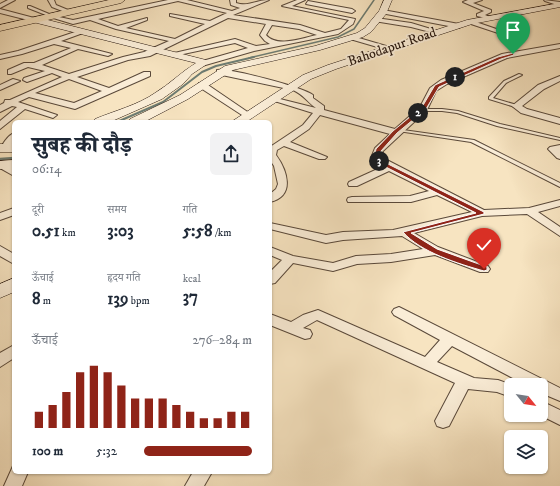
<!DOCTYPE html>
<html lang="hi">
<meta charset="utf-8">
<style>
body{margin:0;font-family:"IM FELL DW Pica","Noto Serif Devanagari",serif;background:#f2f2f3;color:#1f2937;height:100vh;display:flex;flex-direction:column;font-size:15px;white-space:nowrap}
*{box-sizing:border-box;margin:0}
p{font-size:13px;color:#747a83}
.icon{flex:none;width:22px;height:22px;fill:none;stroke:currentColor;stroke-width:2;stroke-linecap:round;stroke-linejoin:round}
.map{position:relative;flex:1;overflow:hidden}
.sheet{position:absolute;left:12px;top:120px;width:260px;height:354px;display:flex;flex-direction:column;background:#fff;border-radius:6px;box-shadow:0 1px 3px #0004}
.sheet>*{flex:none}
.needle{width:26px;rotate:120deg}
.controls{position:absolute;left:504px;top:378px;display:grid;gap:8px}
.controls a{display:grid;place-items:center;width:44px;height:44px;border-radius:6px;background:#fff;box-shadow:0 1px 3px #0004;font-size:20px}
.pin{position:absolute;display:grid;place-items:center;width:34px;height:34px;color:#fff;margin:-41px -17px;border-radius:50% 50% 50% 0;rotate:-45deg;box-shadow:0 0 4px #0007}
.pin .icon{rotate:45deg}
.km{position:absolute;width:20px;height:20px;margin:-10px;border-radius:50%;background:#222;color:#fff;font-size:11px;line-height:20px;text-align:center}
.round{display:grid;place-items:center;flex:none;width:42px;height:42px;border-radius:6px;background:#f2f2f3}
.head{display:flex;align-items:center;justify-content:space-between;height:68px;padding:0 20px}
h1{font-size:22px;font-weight:800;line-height:30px}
.figures{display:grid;grid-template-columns:repeat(3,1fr);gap:6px;height:68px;padding:4px 20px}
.figures div{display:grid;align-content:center}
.figures b{font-size:17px;font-weight:800}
.figures small{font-size:11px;font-weight:400}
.figures p{font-size:11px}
.chart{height:112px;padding:8px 20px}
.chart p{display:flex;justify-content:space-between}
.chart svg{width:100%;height:72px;margin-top:4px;stroke:#8f2418;stroke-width:6}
ul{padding:0 20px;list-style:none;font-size:13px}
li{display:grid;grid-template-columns:64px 48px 1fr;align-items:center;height:30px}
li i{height:10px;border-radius:5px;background:#8f2418}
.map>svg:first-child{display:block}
</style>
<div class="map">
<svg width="560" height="486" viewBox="0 0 560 486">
<rect width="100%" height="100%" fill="#f7e4c1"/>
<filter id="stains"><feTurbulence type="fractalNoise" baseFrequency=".005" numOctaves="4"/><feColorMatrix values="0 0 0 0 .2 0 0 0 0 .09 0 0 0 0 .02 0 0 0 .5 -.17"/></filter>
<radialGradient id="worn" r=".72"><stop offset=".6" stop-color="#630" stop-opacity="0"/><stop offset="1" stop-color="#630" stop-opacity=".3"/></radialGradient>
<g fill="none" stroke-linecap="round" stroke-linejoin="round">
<path stroke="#6d7b71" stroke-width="1.5" d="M249,58L338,37L354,29L374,0"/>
<path stroke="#6d7b71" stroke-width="2" d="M117,122L163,102L202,72L216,66L254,57"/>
<path stroke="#6d7b71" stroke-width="2.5" d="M0,159L14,158"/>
<g stroke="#5a493a" stroke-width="2">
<g id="lane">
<path d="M28,6H30L54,16L51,17L28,8Z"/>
<path d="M519,74L522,75L506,83L493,98L517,105V107H515L489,99V97L504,81Z"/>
<path d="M419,109H442L458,111L500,124L560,138V140L497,126L457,113L442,111H421L419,110Z"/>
<path d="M396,129L474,140L560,183V187L471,142L398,131L396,130Z"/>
</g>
</g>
<g stroke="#5a493a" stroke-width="2">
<g id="street">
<path d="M8,0H15L0,8V4Z"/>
<path d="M48,0H54L56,5L73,12L70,14L52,7Z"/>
<path d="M168,0H187L232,11L240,8L231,5L230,0H236V3C249,7 256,0 269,0L233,15L300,25L325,33L341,29L349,20L282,6L297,0H305L292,6L355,19L353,24L338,34L254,51L202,66H199V62L248,48L235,43L174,56L170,54L235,39L256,46L270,44L265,41L260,35L266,24L228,18L150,56L128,60L77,77L109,88L144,72H150V76L75,109L29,97L18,102L57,115L53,118L25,109L0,129V121L17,107L12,106L0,112V105L4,103L5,100H10L62,77L52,73L27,82L23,80L24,78L45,71L28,67L11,74H8V70L24,63H34L71,48L54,44L22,54L0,59V55L18,51L81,30L83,31V33L61,41L112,54L108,56L78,49L42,65L69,74L123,57L144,52L169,41L116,29L90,20L73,24L50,17V15L73,20ZM178,1L227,13L210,21L170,14V16L205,24L175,39L126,28L147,20V18L118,26L98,19ZM272,25L299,29L317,35C302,38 277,48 266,35ZM69,79L102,91L74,103L35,93Z"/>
<path d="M482,0L473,3L491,10V12L485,15L490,17V19L477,16V14L484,11L463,2L468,0Z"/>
<path d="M544,0L560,2V6L545,1Z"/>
<path d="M308,1L352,9L355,11L352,13L306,4Z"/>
<path d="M0,9L38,19L39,20L36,22L0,13Z"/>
<path d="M383,10L459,24L462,26L459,28L381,13L380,12Z"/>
<path d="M376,18L411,23L441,32L438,34L411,27L374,21V19Z"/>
<path d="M470,20L511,34L512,35L507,36L468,23L467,22Z"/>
<path d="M352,36L393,48L394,49L391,51L350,39L349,38Z"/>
<path d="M560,44V48L507,58L447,84L436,91L427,110L383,151L381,157L484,210L529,208L560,200V206L538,212L560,227V236L527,214L482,216L414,233L438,247L488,266L490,269L488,272H480L435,255L391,262L357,264L333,271L293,263L275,283L270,284V272L282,260L270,255V247L293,256L333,263L356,256L391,254L423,249L402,236L343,240L326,243L270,229V223L326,235L343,232L393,230L472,212L437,195L411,202H348L347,200L348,198L352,197L410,196L429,191L389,171L357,186H349L348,184L349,182L382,167L371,158L375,148L390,134L320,115L309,129L290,142L327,157L325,159H319L284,146L277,150L276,155C287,170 296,196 270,202V194L276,189L278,184L274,166L270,160V147L303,125L313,113L268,99L272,97L316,108C306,101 304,95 293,90L217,74V70C230,68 302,87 313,95V98L324,106V110L395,129L420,107L430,88L441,80L502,54Z"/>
<path d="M560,76V81L544,89L522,106L527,109L560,118V124L521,113L512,106L538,85Z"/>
<path d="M13,79L20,81L0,90V85Z"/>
<path d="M199,83H205L252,115L251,117H245L199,87Z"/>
<path d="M14,133V142L8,150H2C0,145 9,135 14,133Z"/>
<path d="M560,145V159L557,158L548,149L550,147Z"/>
<path d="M3,162L14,168V176L0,168V163Z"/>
<path d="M14,208V215L0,220V213Z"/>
<path d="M0,246L14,254V264L0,256Z"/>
<path d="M399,307L560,388V401L541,393V385H526L452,346L437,362L474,378L498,380L512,385L511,397L497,392L468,389L449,426L443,428L437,426L435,421L455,383L317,320L303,328L310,330L312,334L310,338L305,339L270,325V314L291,322L303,315L318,310L425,357L440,340L394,315L392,312L394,309Z"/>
<path d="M14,345V358L0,367V353Z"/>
<path d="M541,401L560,410V425L540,415Z"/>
<path d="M13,466H14V472H28L22,486H4Z"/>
<path d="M193,472H212L204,486H185Z"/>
</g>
</g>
<g stroke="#25150d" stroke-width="1">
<g id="secondary">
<path d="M384,0H392L386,14L371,32L363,37L320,50L233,70L188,99L144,122H128L130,119L180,95L225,66L315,46L357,33L365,28L379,11Z"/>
<path d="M560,3V7L472,24L336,69L311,79L246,122H231L303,75L328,65L467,20Z"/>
<path d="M36,17L206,60L207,64L192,74L183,84L162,99L110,122H93L95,119C114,111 138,105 155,93C170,84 181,72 196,63L33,22V18Z"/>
<rect x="0" y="144" width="14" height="8"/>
<path d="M14,160V168L0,169V161Z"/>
<path d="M14,278V292L0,298V284Z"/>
</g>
</g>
<g stroke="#25150d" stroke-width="1">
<path id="primary" d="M109,0H125L121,3L0,31V25Z"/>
</g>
<use href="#lane" fill="#faedd7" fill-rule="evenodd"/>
<use href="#street" fill="#faedd7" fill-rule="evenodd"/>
<use href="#secondary" fill="#faedd7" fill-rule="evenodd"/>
<use href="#primary" fill="#f7e4c1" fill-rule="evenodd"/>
</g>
<path fill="#8f2418" stroke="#fff" d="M513,53L514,55L501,59L439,87L426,109L397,133L381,151L379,158L382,161L484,212V214L411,233L437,249L487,267V270L484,271C459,264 420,252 403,232L476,213L378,163L374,158L376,149L393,131L422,107L435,85L498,57Z"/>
<g text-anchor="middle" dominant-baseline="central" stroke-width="3.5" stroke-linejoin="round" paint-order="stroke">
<g font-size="14" fill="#25150d" stroke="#faedd7">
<text transform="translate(392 47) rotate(-19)">Bahodapur Road</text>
</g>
</g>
<rect width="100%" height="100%" filter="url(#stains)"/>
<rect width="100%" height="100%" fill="url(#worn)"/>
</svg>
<div class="controls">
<a><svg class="needle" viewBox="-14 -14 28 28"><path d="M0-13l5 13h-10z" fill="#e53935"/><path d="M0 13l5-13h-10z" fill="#747a83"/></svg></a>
<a><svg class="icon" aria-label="layers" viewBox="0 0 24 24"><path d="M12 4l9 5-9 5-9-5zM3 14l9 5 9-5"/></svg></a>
</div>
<div class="pin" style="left:513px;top:54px;background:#1e9e55"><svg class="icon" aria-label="arrive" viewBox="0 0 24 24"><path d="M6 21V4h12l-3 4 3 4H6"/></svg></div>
<div class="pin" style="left:484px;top:269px;background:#d93025"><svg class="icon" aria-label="check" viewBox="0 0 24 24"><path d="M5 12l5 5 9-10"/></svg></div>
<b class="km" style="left:455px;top:77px">1</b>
<b class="km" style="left:418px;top:113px">2</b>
<b class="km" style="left:379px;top:161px">3</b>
<section class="sheet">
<div class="head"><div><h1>सुबह की दौड़</h1><p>06:14</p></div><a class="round"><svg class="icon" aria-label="share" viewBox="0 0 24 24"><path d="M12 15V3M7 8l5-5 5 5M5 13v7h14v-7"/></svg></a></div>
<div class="figures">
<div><p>दूरी</p><b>0.51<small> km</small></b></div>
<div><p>समय</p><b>3:03</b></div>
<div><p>गति</p><b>5:58<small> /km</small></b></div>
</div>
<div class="figures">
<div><p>ऊँचाई</p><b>8<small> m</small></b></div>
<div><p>हृदय गति</p><b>139<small> bpm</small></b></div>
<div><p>kcal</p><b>37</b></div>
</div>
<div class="chart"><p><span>ऊँचाई</span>276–284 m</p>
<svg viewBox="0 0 160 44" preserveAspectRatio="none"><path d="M5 44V34M15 44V30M25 44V22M35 44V10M45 44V6M55 44V10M65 44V18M75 44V26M85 44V26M95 44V26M105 44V30M115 44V34M125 44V38M135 44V38M145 44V34M155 44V34"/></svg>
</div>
<ul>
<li><b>100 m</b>5:32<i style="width:100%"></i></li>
</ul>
</section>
</div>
